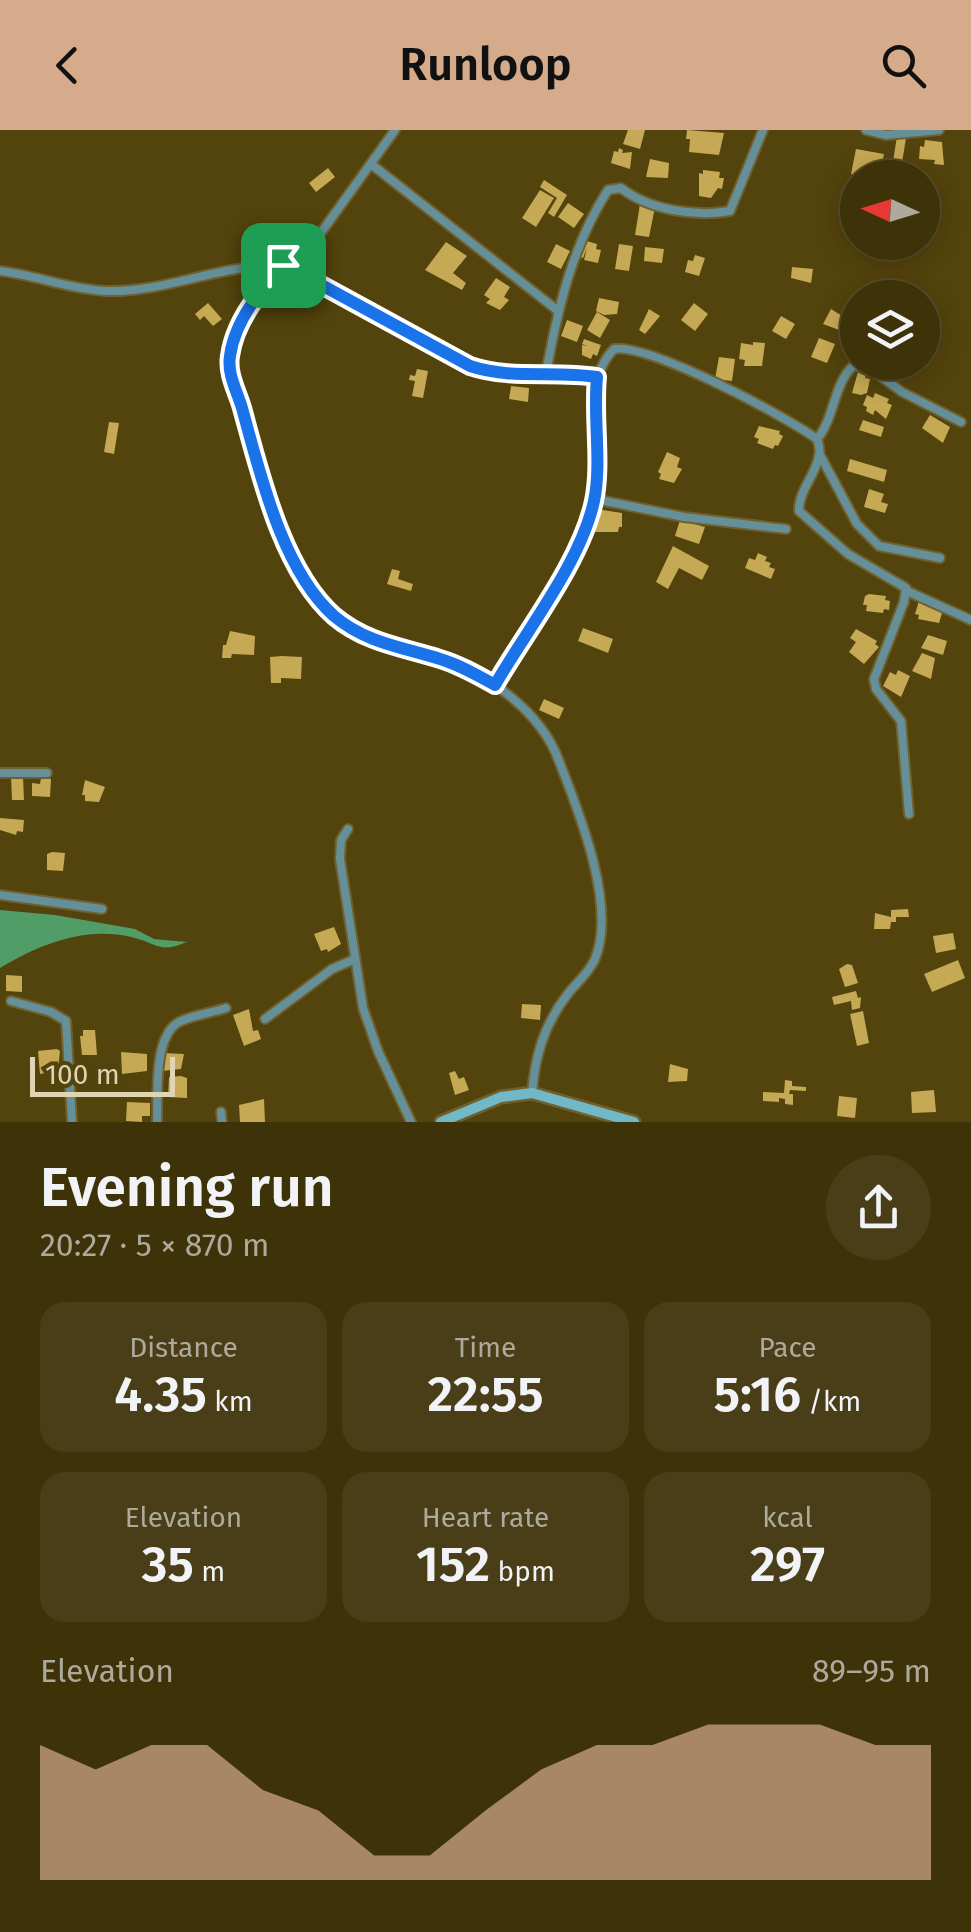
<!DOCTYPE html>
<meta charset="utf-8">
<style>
body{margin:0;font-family:"Fira Sans",sans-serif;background:#493e17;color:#f1f3f6;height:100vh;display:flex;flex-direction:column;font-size:38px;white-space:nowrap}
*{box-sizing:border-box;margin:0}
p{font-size:32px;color:#adaa9c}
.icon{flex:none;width:55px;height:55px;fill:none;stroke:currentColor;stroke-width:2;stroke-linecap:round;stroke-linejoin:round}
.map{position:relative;height:992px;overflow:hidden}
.panel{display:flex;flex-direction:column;background:#3e3209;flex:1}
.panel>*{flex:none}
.needle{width:65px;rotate:274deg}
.tools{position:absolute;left:840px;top:30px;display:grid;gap:20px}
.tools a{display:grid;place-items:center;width:100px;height:100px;border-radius:50%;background:#3e3209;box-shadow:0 5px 25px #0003,0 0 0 2px #574d2a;font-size:50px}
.scale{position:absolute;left:30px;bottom:25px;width:145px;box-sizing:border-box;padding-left:10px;border:5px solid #e0d4b3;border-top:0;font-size:28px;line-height:35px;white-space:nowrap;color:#e0d4b3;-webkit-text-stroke:8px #53430c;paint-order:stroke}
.pin{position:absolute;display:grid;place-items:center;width:85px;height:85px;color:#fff;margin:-42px;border-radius:20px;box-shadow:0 5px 15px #0006}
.round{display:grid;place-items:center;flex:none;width:105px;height:105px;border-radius:52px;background:#493e17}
.head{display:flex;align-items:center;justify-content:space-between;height:170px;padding:0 40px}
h1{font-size:55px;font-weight:600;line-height:75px}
.metrics{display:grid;grid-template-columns:repeat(3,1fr);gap:15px;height:170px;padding:10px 40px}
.metrics div{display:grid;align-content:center;border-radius:25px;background:#493e17;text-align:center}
.metrics b{font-size:50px;font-weight:600}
.metrics small{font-size:28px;font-weight:400}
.metrics p{font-size:28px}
.chart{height:280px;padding:20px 40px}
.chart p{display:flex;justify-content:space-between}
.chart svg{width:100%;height:180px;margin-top:10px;fill:#d6ab8b;opacity:.7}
header{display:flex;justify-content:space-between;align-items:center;height:130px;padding:0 40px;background:#d6ab8b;color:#111;font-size:45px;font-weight:600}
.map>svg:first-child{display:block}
</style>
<header><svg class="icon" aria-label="back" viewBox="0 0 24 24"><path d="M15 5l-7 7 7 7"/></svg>Runloop<svg class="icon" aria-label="search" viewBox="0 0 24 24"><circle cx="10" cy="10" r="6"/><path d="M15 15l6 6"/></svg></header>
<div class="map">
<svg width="971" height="992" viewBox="0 0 971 992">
<rect width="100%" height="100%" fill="#53430c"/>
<path fill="#529c67" d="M0,780L55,785L135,799L154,809L187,812C160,823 160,815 135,808C87,795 40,814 0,838Z"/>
<g fill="#c5a954">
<path d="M628,0H645L640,19L623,14Z"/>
<path d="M687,0L724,3L719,25L689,22L690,9H686Z"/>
<path d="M897,6L906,8L901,39L892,38Z"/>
<path d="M925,10L942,12L944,35L934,34L935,30L919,29L920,16L924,17Z"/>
<path d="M619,18L623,20L622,23L632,22L630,39L611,33L614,21L618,22Z"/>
<path d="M856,19L884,24L880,45L859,41L858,45L851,44Z"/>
<path d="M650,29L669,33L668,48L646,47Z"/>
<path d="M328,38L335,47L316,62L309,53Z"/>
<path d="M703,40L720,42L719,48H724L722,59L718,58L711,68L699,66V43L703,44Z"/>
<path d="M544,50L567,65L554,87L548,83L557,68L540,57Z"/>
<path d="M540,60L554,68L536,97L522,88Z"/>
<path d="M568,73L584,84L574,98L558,87Z"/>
<path d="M640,74L655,77L649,107L635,105Z"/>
<path d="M583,110L597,114L596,119L601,120L598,133L584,130L587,118L583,128L578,126Z"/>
<path d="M446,112L467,126L453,143L466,153L462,160L425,140Z"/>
<path d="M556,114L570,121L561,139L547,132Z"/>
<path d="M619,114L633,116L629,141L615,139Z"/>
<path d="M645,117L664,119L662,133L644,131Z"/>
<path d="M695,125L705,128L699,146L685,142L688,130L693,131Z"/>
<path d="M792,137L813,139L811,153L791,148Z"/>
<path d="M496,148L510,157L504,167L509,170L500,180L486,173L490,169L484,165Z"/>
<path d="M599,168L619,172L617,184L604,185L596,181Z"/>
<path d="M208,173L222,189L213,196L204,186L200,190L195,184Z"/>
<path d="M694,173L708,184L695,201L681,190Z"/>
<path d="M649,179L660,186L645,204L639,200Z"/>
<path d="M831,179L847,189L842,201L823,194Z"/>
<path d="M597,182L610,190L600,208L587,200Z"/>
<path d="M781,186L795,194L786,209L772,201Z"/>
<path d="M567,190L583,196L577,212L561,206Z"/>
<path d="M819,208L835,214L827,233L811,227Z"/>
<path d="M584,209L601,215L597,226L593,224L591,229L582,225V215L587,216L582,214Z"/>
<path d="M753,212L765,213L762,236H744L745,230L739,229L741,213L753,215Z"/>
<path d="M719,227L735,229L732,251L715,249Z"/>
<path d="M417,239L428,241L423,268L412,266L415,251L409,250L410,245L415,246Z"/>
<path d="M858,242L866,244L865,248L870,249L867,263L861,265L852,263Z"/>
<path d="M511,256L529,258L528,272L509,269Z"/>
<path d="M875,263L889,269L887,273L892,275L886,289L875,280L873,285L866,281L867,277L863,275L867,265L873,268Z"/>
<path d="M930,285L950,297L943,313L922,298Z"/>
<path d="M863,290L884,297L881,307L859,300Z"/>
<path d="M109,292L119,293L114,324L104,322Z"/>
<path d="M759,296L780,301L779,304L783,306L778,316L775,315L773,319L757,313L759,309L754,307Z"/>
<path d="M667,322L680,328L677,337L682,339L674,353L659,349L661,344L658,342Z"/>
<path d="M850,329L887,340L884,352L847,341Z"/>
<path d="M869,359L884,364L881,372L888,374L885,383L864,377Z"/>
<path d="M596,379L622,383V397H619L618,402H592Z"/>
<path d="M680,390L705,397L699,414L675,406Z"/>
<path d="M673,416L709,436L702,450L679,438L668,459L656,452Z"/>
<path d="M758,423L767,427L765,431L771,433L769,437L775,439L771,449L745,438L749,428L755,430Z"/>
<path d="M392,439L400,441L398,449L413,454L411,461L387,454Z"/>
<path d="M869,464L886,466L885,470L890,471L889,480L884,479L883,483L866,481L867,475H863L865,466Z"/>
<path d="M919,471L943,480L939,493L918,489L919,485L915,484Z"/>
<path d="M583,498L613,509L608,523L578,511Z"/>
<path d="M856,499L877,511L875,514L879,517L864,534L849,522L856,512L850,508Z"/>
<path d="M230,501L255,506L254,525L232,524L231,528H222L223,515H226Z"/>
<path d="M928,505L947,511L943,525L921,518Z"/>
<path d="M922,523L935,528L931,549L912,541Z"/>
<path d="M282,526L302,527L301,549L281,548V553H271L270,527Z"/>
<path d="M898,540L910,546L901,567L883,556L890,542L896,545Z"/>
<path d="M544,569L564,578L559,589L539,580Z"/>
<path d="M11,647H23L24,670H12Z"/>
<path d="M41,648L51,649L50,667L32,666V653L40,654Z"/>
<path d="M85,650L105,657L99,672L85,671V665H82Z"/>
<path d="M0,688L24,690L23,702L17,701L16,705L0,700Z"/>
<path d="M52,722L65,723L63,741L47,740V724Z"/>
<path d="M908,779L909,787H896V792H891L890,799H874L875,783L891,787V780Z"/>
<path d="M334,797L341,814L328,822L327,819L321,821L314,804Z"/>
<path d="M953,803L956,819L936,823L933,806Z"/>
<path d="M958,830L965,848L932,862L924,844Z"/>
<path d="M847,834L852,835L858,853L845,857L839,839Z"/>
<path d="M6,845L22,846V862L6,861Z"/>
<path d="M856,861L858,868L861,867L860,878L852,880L851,871L834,875L832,867Z"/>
<path d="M522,874L541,875L540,890L521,888Z"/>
<path d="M249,879L253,901L258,900L261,909L244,916L233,885Z"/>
<path d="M863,881L869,913L857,916L850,884Z"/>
<path d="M83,900H95L97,925H82L80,906H83Z"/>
<path d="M57,919L60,921L58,941L40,944L38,921Z"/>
<path d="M121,922L147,924V941L122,944Z"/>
<path d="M163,923L184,924L181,939L162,941Z"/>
<path d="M670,934L688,939L687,951L668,952Z"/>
<path d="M455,941L459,949L464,947L469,960L455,965L449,943Z"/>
<path d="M181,946L187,948V968L168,967L169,947Z"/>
<path d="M785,950L792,951V956L806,957V961L790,960L789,964H793V975L785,974V969L779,968V972L763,971V962L784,963Z"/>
<path d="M934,960L936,982L912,983L911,962Z"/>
<path d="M839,966L857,968L855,988L837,986Z"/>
<path d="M264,969L265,992H240L239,975Z"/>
<path d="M127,972L150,973V986H142V992L126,991Z"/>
</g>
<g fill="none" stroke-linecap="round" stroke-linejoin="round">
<g stroke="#6f602d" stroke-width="12">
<g id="street">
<path d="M866,0L886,5L939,0"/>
<path d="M371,34L557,180"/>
<path d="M303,123L308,145L316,152L470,236C512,250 554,240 597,247"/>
<path d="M283,135C262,163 235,189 230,225C227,243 237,259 242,276C260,342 282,444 337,488C369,513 404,517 442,529C490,545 541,582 559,631C579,682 617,776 595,829C589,843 576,853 567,865C544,895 535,926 532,963"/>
<path d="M0,141C35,145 73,160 107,161C153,162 193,146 237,139C271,133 289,139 315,111L395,0"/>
<path d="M546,243C558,178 572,116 608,60L621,58C649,80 695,87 730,81L763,0"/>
<path d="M817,309C835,288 833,254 854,235L879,245L902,262L961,292"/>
<path d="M820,325L857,394L879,416L940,428"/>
<path d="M595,369L684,387L786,399"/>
<path d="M907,461L971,490"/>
<path d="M495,555C523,507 589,418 595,367C600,320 578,256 614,219C649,213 785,286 817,309C828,334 798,356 799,381L848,424L906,458L904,472L874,549L876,559L901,591L909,684"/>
<path d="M0,643H47"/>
<path d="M348,699L341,710L340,729L363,878L378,921L411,992"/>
<path d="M0,765L102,779"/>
<path d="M11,871L51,882L66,891L72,992"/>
<path d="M265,889L332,839L355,829"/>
<path d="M221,982L222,992"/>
<path d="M157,992C158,966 153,906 179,892C193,885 211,883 226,878"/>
</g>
</g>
<g stroke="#6f602d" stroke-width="15">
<path id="secondary" d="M441,992L501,967L532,963L634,992"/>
</g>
<use href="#street" stroke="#659099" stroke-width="8"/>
<use href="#secondary" stroke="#72b9c7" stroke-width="10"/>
</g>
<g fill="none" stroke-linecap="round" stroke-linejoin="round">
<g stroke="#fff" stroke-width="20">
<path id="route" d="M304,124L308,145L316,152L470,236C512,250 554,240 597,247C593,287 602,334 594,371C581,432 526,501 495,555C477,545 460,535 440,529C402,517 366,513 334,486C282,440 260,343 242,278C237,261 227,244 230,226C235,188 271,141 304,124Z"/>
</g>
<use href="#route" stroke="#1a73e8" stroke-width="12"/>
</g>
</svg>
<div class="tools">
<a><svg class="needle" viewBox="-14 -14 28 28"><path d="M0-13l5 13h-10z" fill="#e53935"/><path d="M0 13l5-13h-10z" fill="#adaa9c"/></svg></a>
<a><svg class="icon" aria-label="layers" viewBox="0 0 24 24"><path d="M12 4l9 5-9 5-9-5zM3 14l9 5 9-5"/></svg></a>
</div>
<div class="scale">100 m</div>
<div class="pin" style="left:283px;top:135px;background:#1e9e55"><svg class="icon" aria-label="arrive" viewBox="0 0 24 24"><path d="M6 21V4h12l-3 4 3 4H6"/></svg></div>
</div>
<section class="panel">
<div class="head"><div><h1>Evening run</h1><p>20:27 · 5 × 870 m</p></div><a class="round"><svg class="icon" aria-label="share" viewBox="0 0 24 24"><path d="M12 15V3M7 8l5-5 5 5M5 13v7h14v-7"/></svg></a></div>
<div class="metrics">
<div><p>Distance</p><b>4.35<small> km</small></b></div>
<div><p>Time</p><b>22:55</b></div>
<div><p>Pace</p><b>5:16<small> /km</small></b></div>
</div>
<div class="metrics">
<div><p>Elevation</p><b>35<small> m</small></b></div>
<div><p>Heart rate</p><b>152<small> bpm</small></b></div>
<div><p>kcal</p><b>297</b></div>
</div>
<div class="chart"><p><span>Elevation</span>89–95 m</p>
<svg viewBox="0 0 160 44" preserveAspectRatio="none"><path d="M0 44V11L10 17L20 11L30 11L40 22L50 27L60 38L70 38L80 27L90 17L100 11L110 11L120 6L130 6L140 6L150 11L160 11V44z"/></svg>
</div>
</section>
